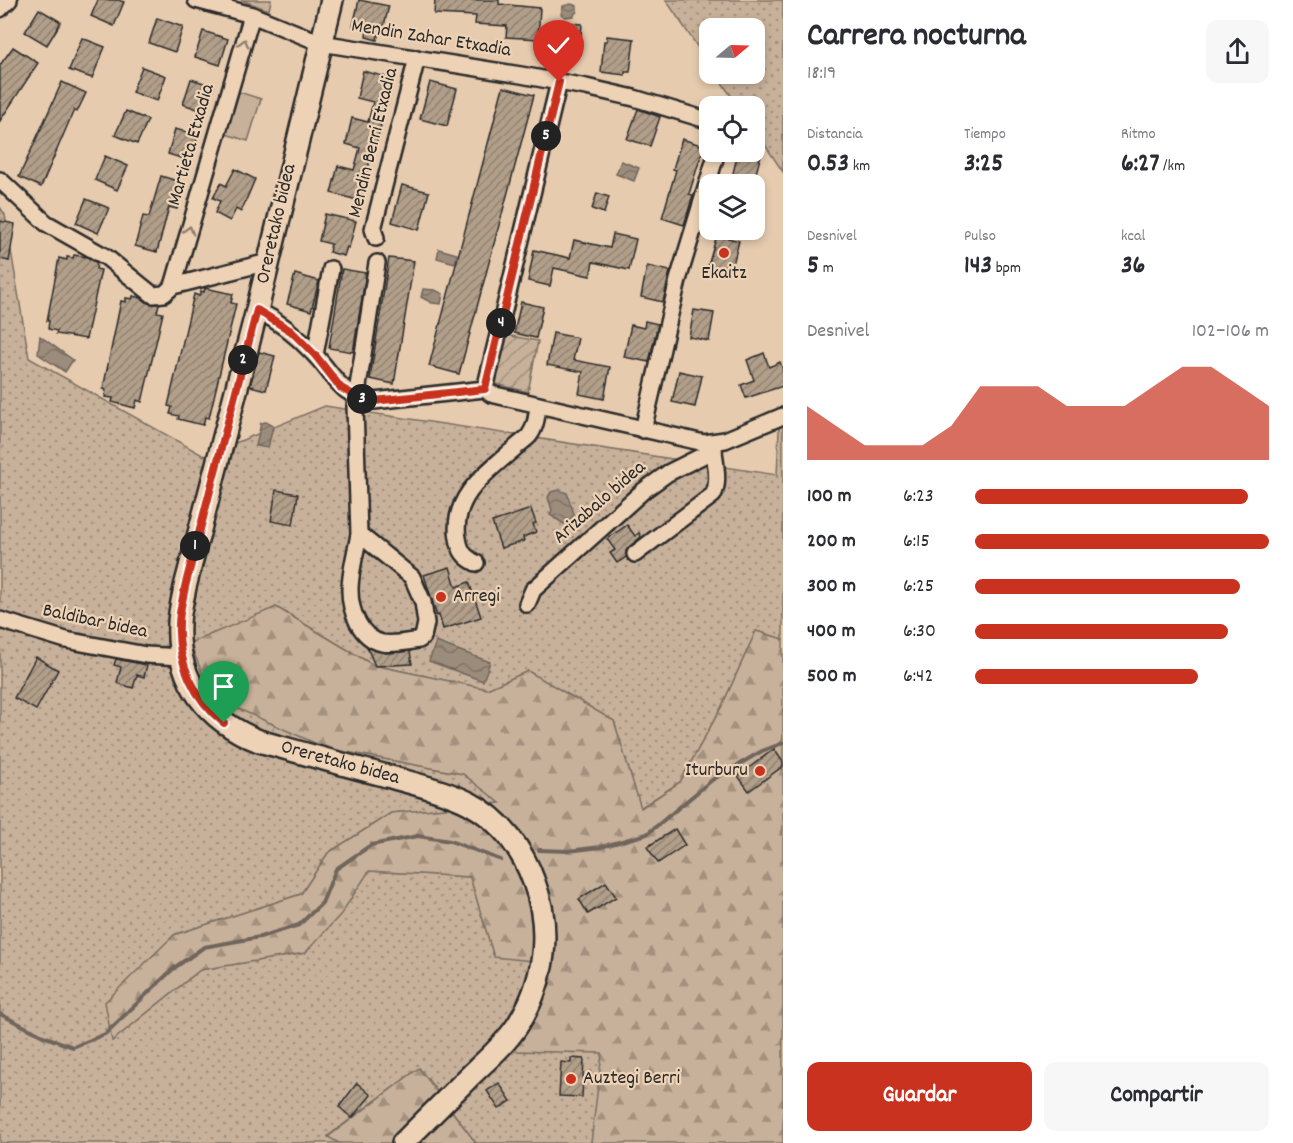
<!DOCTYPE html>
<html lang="es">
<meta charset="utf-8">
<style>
body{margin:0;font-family:Dekko,sans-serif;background:#f7f7f7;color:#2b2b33;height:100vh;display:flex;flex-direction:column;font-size:22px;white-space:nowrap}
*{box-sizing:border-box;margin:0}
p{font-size:20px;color:#7c7c81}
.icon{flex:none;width:33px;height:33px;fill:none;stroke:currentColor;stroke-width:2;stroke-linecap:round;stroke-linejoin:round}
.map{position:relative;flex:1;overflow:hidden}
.drawer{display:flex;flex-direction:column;background:#fff;width:510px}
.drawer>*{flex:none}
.needle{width:39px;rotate:71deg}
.buttons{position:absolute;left:699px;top:18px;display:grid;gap:12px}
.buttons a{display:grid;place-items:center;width:66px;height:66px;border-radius:12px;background:#fff;box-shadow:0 3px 9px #0003;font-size:30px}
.pin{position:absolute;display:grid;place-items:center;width:51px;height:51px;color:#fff;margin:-62px -26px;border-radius:50% 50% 50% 0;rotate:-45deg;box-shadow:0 0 6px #0007}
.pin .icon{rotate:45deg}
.km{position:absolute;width:30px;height:30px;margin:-15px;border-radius:50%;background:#222;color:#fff;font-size:16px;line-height:30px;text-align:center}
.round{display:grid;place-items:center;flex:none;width:63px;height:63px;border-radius:12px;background:#f7f7f7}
.headline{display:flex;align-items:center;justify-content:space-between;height:102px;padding:0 24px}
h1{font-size:33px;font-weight:800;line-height:45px}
.stats{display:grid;grid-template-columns:repeat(3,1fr);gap:9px;height:102px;padding:6px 24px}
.stats div{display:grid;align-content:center}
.stats b{font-size:26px;font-weight:800}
.stats small{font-size:16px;font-weight:400}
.stats p{font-size:16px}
.chart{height:168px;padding:12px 24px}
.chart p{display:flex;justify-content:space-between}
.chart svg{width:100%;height:108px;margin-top:6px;fill:#c8321e;opacity:.7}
.button{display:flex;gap:12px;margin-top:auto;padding:12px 24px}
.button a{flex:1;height:69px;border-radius:12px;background:#c8321e;color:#fff;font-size:24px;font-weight:800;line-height:69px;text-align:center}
.button a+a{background:#f7f7f7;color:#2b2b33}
ul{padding:0 24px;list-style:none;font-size:20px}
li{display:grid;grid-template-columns:96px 72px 1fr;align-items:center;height:45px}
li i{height:15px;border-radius:8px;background:#c8321e}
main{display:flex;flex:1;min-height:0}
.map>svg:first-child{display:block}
</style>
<main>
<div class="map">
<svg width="783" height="1143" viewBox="0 0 783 1143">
<defs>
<pattern id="grass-dots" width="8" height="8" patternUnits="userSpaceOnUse" patternTransform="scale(1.5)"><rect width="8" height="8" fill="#c8b19a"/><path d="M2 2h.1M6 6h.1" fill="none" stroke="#a3907e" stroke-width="1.8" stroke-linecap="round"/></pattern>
<pattern id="forest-firs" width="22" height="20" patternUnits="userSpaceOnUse" patternTransform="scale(1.5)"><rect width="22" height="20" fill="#c8b19a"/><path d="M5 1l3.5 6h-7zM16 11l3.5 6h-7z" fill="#a3907e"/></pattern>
<pattern id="garden-furrows" width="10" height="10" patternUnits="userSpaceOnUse" patternTransform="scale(1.5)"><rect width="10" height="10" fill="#c8b19a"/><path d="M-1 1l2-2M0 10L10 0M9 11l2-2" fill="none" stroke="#a3907e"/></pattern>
<pattern id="water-waves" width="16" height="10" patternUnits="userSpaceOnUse" patternTransform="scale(1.5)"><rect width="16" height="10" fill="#9c8c7b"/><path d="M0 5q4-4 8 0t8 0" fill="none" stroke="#7f7365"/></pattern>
<pattern id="building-hatch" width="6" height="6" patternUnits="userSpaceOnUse" patternTransform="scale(1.5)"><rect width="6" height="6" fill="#b29f8a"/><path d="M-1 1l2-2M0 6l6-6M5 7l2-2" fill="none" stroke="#918271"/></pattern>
</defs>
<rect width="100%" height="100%" fill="#e6cbaf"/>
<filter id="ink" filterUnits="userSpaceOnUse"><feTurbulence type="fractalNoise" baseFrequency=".0167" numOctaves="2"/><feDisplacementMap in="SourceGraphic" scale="12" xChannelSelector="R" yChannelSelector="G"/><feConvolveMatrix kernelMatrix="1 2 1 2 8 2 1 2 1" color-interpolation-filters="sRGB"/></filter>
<g filter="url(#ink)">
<g fill="url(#grass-dots)" stroke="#7a6e62" stroke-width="1.5">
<path d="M666,0H783V172L755,130L754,106H738L716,74H754V28H710L709,64Z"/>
<path d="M0,207L5,215L29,358L204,456L325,406L777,475L780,409L783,408V639L756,631L722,706L680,782L640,808L614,721L528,671L487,689L373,665L276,607L326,748L463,774L501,803L391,813L328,853L301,894L174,935L112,1041L200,970L305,953L369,871L470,877L494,956L552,962L603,1053L591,1143H476L419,1068L328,1136L339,1143H0Z"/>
</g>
<g fill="url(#forest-firs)" stroke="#7a6e62" stroke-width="1.5">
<path d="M276,607L373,665L487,689L528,671L614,721L641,808L680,782L722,706L756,631L783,639V1143H591L602,1053L512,1051L552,963L494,957L470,877L369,871L341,914L305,953L200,970L112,1041L105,1002L174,935L301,894L328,853L391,813L500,803L463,774L326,748L212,697L190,643Z"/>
<path d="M419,1068L476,1143H339L328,1137Z"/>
</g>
<g fill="#c8b19a" stroke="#7a6e62" stroke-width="1.5">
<path d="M241,0H271L269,10Z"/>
<path d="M239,92L261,99L248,141L226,134Z"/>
</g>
<path fill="url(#garden-furrows)" stroke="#7a6e62" stroke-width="1.5" d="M506,335L538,341L528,392L493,383Z"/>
<g fill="url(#water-waves)" stroke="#6f655b" stroke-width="1.5">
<path d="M571,4L577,6V12L575,13L574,16L565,17L561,14L563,6Z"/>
<path d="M621,161L639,168L634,181L616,174Z"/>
<path d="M439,249L457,254L455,263L437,258Z"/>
<path d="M423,289L435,290L443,294L441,304L432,303L421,297Z"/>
<path d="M40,336L73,360L65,372L38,354Z"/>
<path d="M266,422L273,426L268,448L256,446L261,423Z"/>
<path d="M559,490L567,493L574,514L571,519L564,524L550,515L552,510L548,497L551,492Z"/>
<path d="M436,642L490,662L483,681L429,661Z"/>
</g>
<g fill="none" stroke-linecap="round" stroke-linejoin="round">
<g stroke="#6f655b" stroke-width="4">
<path d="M539,850L568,851L601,847L647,834L712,780L762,751L783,743"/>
<path d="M0,1014L43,1036L73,1047L105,1034L174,968L204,947L260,937L299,925L322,903L336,869L371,845L418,836L450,841L501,860"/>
</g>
</g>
<g fill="url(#building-hatch)" stroke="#2b2b2b" stroke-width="1.5">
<path d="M98,0H118L124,2L114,26L91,16Z"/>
<path d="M359,0L389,6L382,33L379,32L377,40L366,37L367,29L353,26Z"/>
<path d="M435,0H499V4L540,8L538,39L506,37L507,26L475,24L476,16L434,14Z"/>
<path d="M39,9L61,22L47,45L25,32Z"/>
<path d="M157,18L183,27L175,52L149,43Z"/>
<path d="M560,22L582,24L579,55L556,53Z"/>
<path d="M203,31L228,39L220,65L195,57Z"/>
<path d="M607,36L634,39L630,72H625V75L601,72L604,41H607Z"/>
<path d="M82,38L105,47L92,78L69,70Z"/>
<path d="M13,47L38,63L0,121V65Z"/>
<path d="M142,67L166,76L157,101L132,92Z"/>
<path d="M363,71L394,79L387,106L384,105L379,124L381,125L374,151H372L361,201L331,193L338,166L354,170L360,148L346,144L352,118L368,122L373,102L357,98Z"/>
<path d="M191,79L214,86L206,112L183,104Z"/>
<path d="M62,82L86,93L77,112L74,110L41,187L19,177Z"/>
<path d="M430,82L457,89L447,126L420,119Z"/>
<path d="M503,87L534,95L459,374L429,366Z"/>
<path d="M638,109L660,117L650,146L627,139Z"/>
<path d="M126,111L148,120L137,144L115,135Z"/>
<path d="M175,129L198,135L191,161L168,154Z"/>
<path d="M682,139L704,146L689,194L693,195L684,225L662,218L676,170L673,169Z"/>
<path d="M738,152L761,155L753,184L731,182Z"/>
<path d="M105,156L128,166L117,190L95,180Z"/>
<path d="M235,169L255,179L241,212L236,209L230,221L215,213L220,201L213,198L221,183L226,186Z"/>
<path d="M161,176L184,183L177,209L169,207L157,252L135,246L143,216L149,217Z"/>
<path d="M402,185L429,192L419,230L392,222Z"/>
<path d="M597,193L609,197L604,213L592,209Z"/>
<path d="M86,199L109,208L98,233L76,223Z"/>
<path d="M325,214L356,221L349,248L347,247L344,256L329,252L331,244L319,241Z"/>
<path d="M0,221L15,224L9,261L0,259Z"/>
<path d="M613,234L636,239L629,270L593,262L590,276L554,268L550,286L528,281L534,250L570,258L574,240L610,248Z"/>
<path d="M717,235L739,241L731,272L708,266Z"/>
<path d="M74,255L87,257L97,263L96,269L101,270L86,339L56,334L57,331L48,329L49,321H47L59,258L67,260V257L73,258Z"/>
<path d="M389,258L414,261L394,384L370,379Z"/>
<path d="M647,266L670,271L663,302L641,297Z"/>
<path d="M342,269L366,273L353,352L329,348Z"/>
<path d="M295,274L319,281L311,311L287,304Z"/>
<path d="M205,288L233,294L231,303L236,304L209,418L205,417L203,425L178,419L179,416L170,414L172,407L168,406L194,294L199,296L201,291L204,292Z"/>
<path d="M133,296L141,298L148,303L159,304L157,312L163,313L142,402L137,400L135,408L112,402L113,398L105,397L106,390L103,389L121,301L126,302V298L132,299Z"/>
<path d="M521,302L543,307L536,338L514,333Z"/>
<path d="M694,310L714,313L709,341L689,337Z"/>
<path d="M645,321L658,324L649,362L624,357L631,325L644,328Z"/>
<path d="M553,333L578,338L573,360L610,367L604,399L579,394L583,372L547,365Z"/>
<path d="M259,352L275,356L266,390L250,386Z"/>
<path d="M764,353L769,367L780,362L783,370V386L746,398L741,385L754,380L747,360Z"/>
<path d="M679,371L702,376L695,407L672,402Z"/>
<path d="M276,490L298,494L293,525L271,521Z"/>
<path d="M531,509L536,523L533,524L536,532L523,537L524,541L501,548L492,522Z"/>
<path d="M627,525L635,536L639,533L641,537L629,547L626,551V557L617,563L610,553L615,550L607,539Z"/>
<path d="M450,567L456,587L469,582L481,617L443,629L439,615L437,616L424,575Z"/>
<path d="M367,647L386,653L410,651L412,664L375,666Z"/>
<path d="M36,657L58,670L36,710L14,698Z"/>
<path d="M116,659L147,665L144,677L137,675L133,688L117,683L121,667L114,665Z"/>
<path d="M774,749L783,762V766L749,791L738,776Z"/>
<path d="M675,829L685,845L658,863L647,847Z"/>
<path d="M606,882L616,897L588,914L579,899Z"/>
<path d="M571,1058L584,1059L582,1097L559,1096L561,1062L571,1063Z"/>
<path d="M357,1083L371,1095L352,1118L339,1107Z"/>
<path d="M499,1083L511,1101L499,1109L487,1091Z"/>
</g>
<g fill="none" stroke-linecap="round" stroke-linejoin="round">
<g stroke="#2b2b2b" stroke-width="20">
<g id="minor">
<path d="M196,0L252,15L321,43L521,75L586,87L634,98L710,121"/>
<path d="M0,9L9,0"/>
<path d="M0,180L46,223L106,257L153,295L164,294L173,286L268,262"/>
<path d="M376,238L373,229L417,58"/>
<path d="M173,286L252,15"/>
<path d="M257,310C279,321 296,335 313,353C334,374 340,397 374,401L485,389L491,394L704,443L725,440L783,416"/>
<path d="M315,355L331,269"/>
<path d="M485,389L559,82"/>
<path d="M643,430L678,280L717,152"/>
<path d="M359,534C356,552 350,572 350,590C350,611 360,638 382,643C394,645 407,642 419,640L423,637L426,623L423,602L412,577L359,534L355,406L377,263"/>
<path d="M635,554L713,495C720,482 715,464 714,450"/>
<path d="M476,563C464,557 460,551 458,538C451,497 487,472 515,448C519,444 525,440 529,436C536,427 537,415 538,405"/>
<path d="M527,604L533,590L643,491L668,473L714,450V443"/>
<path d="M0,620L66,640L146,655L182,657"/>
</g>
</g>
<g stroke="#2b2b2b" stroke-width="26">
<g id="secondary">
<path id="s1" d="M332,0L257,310L185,587C183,599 179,612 179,624C176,681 208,721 259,741C302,753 344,765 387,776C414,784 443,790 469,803C500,819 523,850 534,882C552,930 545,983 517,1026C504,1046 484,1062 467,1079C446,1100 424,1122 403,1143"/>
</g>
</g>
<use href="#minor" stroke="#eed2b5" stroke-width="15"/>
<use href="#secondary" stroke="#eed2b5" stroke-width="21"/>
</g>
<defs><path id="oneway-chevron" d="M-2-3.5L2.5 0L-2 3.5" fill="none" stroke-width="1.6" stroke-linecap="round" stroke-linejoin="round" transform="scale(1.5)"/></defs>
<g stroke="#8c7e70">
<use href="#oneway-chevron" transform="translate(244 43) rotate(-74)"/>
<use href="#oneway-chevron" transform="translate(189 230) rotate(-74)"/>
</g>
</g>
<g fill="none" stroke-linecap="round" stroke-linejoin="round" filter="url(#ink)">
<g stroke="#fff" stroke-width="12">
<path id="route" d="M224,723C194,699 177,662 179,624C179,612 183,599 185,587L257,310L291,331L315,355L341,388L363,400L374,401L485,389L559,82"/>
</g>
<use href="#route" stroke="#c8321e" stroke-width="8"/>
</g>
<g fill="#c8321e" stroke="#eed2b5" stroke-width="2">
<circle cx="724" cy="253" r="6"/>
<circle cx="441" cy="597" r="6"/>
<circle cx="760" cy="771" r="6"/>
<circle cx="571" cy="1079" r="6"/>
</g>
<g text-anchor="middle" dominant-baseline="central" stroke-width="4.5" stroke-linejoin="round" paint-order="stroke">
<g font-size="20" fill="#2b2b2b" stroke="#eed2b5">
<text transform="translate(431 39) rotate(9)">Mendin Zahar Etxadia</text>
<text transform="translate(374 143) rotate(-76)">Mendin Berri Etxadia</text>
<text transform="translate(192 145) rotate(-74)">Martieta Etxadia</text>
<text transform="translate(277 224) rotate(-77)">Oreretako bidea</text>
<text transform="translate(600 503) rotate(-41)">Arizabalo bidea</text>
<text transform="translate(95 622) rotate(12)">Baldibar bidea</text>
<text stroke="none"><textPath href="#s1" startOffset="879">Oreretako bidea</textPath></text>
</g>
<g font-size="20" fill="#2b2b2b" stroke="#eed2b5" text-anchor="start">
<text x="724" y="274" text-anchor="middle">Ekaitz</text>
<text x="453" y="597">Arregi</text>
<text x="748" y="771" text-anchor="end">Iturburu</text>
<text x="583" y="1079">Auztegi Berri</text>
</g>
</g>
</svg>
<div class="buttons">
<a><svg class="needle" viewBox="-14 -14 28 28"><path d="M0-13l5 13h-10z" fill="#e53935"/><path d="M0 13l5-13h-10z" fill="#7c7c81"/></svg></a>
<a><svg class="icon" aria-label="locate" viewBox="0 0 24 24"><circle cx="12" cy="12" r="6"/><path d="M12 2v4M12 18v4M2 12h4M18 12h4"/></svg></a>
<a><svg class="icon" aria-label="layers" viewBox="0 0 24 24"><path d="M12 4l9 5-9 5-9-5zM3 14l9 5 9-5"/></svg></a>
</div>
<div class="pin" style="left:224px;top:723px;background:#1e9e55"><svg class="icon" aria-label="arrive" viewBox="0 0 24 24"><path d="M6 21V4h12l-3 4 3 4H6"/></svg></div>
<div class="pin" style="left:559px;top:82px;background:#d93025"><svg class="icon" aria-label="check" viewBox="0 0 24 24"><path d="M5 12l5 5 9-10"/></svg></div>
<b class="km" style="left:195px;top:546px">1</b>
<b class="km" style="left:243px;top:360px">2</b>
<b class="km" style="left:362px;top:399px">3</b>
<b class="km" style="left:501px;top:323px">4</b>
<b class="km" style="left:546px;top:136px">5</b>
</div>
<section class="drawer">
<div class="headline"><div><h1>Carrera nocturna</h1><p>18:19</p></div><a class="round"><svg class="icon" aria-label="share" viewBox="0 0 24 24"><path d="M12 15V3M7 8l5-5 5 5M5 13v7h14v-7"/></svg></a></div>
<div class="stats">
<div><p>Distancia</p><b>0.53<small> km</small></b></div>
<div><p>Tiempo</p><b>3:25</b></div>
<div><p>Ritmo</p><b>6:27<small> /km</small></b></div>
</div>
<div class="stats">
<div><p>Desnivel</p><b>5<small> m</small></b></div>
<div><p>Pulso</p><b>143<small> bpm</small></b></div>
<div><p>kcal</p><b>36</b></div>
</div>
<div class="chart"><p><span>Desnivel</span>102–106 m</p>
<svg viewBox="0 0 160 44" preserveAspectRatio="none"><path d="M0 44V22L10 30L20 38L30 38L40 38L50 30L60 14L70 14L80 14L90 22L100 22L110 22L120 14L130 6L140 6L150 14L160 22V44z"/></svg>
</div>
<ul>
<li><b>100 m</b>6:23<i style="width:93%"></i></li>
<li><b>200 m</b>6:15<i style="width:100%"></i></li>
<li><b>300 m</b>6:25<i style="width:90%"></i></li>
<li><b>400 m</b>6:30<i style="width:86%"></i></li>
<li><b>500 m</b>6:42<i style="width:76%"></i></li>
</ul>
<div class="button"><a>Guardar</a><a>Compartir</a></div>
</section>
</main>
